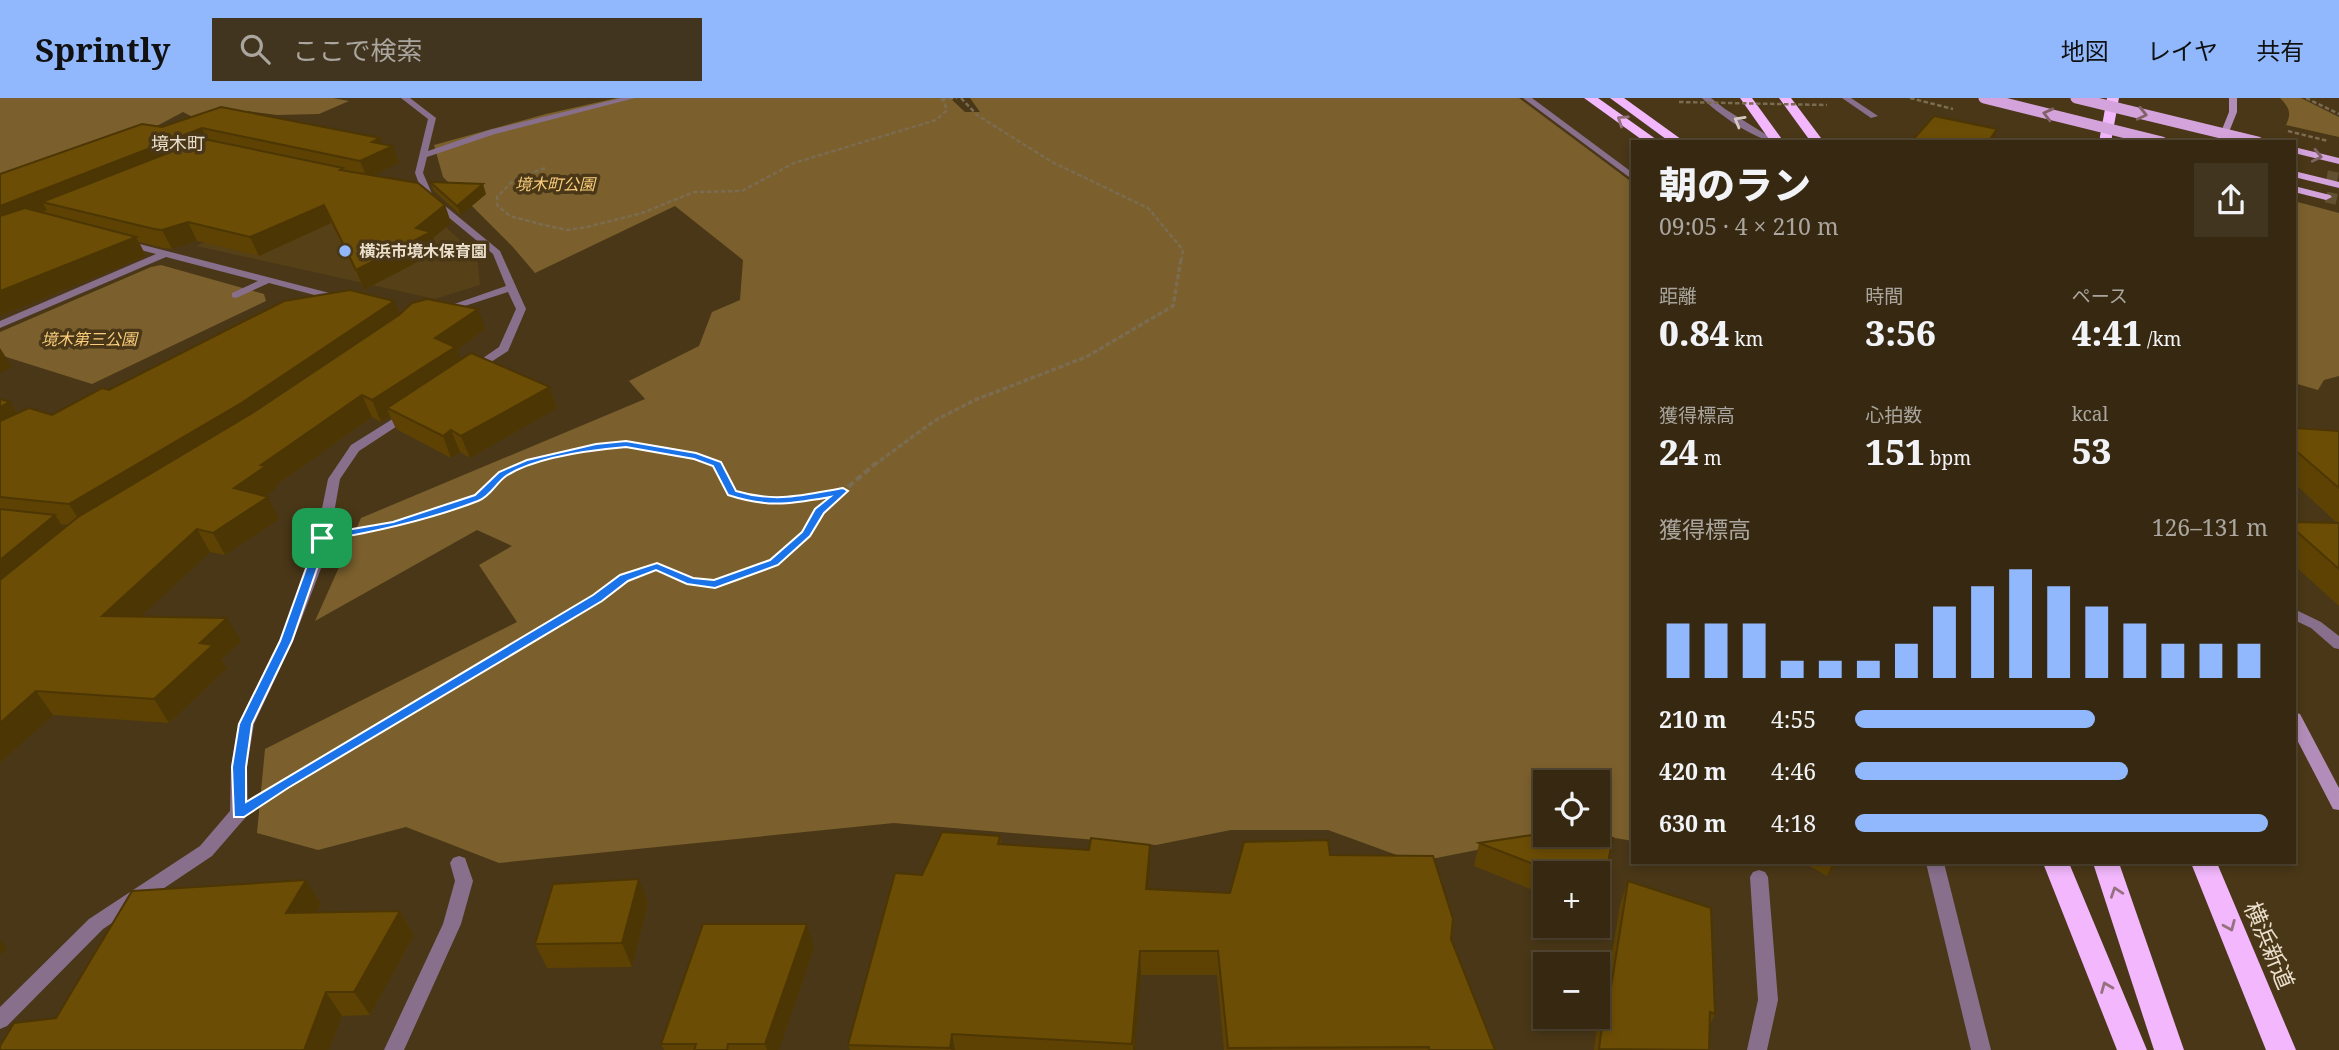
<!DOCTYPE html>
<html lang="ja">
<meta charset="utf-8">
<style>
body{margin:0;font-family:"Noto Serif","Noto Sans JP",serif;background:#42351f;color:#f1f3f6;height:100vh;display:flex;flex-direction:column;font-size:26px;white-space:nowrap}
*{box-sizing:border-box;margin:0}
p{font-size:23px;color:#aaa69f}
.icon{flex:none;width:38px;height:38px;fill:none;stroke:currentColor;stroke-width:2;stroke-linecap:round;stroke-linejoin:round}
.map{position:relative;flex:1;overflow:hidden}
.drawer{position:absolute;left:1631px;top:42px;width:665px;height:724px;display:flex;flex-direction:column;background:#372911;border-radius:0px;box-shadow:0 4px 10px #0003,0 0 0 2px #514531}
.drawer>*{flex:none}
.buttons{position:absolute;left:1533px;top:672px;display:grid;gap:14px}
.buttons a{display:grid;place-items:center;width:77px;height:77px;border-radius:0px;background:#372911;box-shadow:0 4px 10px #0003,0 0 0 2px #514531;font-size:35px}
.pin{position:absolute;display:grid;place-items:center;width:60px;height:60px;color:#fff;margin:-30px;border-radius:14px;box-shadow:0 4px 10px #0006}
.round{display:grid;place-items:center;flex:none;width:74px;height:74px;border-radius:0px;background:#42351f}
.head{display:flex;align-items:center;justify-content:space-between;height:119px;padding:0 28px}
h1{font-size:38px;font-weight:800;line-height:52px}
.stats{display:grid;grid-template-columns:repeat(3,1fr);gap:10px;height:119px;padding:7px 28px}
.stats div{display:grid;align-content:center}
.stats b{font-size:35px;font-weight:800}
.stats small{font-size:19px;font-weight:400}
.stats p{font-size:19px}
.chart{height:196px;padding:14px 28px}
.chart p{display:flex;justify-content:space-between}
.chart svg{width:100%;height:126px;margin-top:7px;stroke:#91b8fd;stroke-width:6}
ul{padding:0 28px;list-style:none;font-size:23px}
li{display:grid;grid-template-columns:112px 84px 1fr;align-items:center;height:52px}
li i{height:18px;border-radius:9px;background:#91b8fd}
header{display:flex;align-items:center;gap:42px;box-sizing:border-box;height:98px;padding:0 35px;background:#91b8fd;color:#111}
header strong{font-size:33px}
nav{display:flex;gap:38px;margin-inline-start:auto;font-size:24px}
.search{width:490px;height:63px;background:#42351f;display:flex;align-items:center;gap:18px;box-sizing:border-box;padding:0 24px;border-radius:0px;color:#aaa69f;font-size:26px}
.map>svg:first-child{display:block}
</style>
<header>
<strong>Sprintly</strong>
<div class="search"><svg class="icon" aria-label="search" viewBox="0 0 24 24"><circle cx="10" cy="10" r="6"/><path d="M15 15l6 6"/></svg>ここで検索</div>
<nav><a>地図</a><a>レイヤ</a><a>共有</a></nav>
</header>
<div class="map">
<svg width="2339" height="952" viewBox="0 0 2339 952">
<rect width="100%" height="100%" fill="#493717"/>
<path fill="#554017" d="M377,102L431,115L477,158L480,187L435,201L196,148L259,121Z"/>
<g fill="#7b602d">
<path d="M0,0H333L349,3L319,16L277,17L247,13L208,27L183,14L140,37L0,92Z"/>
<path d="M617,0H950L965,14H980L970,0H1519L1633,85V743L1597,737L1598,684H1545V737H1553L1416,764L1328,732H1231L1156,747L894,725L499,765L406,729L318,752L257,735L265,651L517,524L479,467L512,448L477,432L315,523L361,420L645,301L629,283L699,248L712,214L740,202L743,162L675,108L535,175L512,148L443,79L434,47L546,16Z"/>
<path d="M2280,0H2301L2339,19V39L2286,27C2292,15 2289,9 2280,0Z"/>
<path d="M2294,103L2339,115V278L2324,282L2318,292L2294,285Z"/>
<path d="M161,167L264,196L266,203L92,286L0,257V234L151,169Z"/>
</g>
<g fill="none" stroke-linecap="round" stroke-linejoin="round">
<g stroke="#615032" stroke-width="11" stroke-dasharray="11 5" stroke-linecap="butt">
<path d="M2327,78L2339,80"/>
<path d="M2326,99L2339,102"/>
</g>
<g stroke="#7b6b50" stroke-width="2.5" stroke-dasharray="4.5 2.5" stroke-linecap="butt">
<path d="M961,0L977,17L1052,64L1148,110L1183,152L1181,163"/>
<path d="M1910,0L1953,11"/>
<path d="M2306,0L2339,16"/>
<path d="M942,1L957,0"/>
<path d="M545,70L514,82L497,99V107L510,118L540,126L567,132L587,129L642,115L694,94L742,93L794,65L936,22L946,13L945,4L940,0"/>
</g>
<g stroke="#7b6b50" stroke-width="3.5" stroke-dasharray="5 2.5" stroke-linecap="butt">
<path d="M523,367C577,345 666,338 718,367"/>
<path d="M874,367L934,323L975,302L1086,259L1173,208L1181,161"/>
</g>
<g stroke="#7b6b50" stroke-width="4.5" stroke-dasharray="7 3.5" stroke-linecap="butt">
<path d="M715,365L732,395C771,406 803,401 842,393"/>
<path d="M360,434L475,401L501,378L527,365"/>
<path d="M386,626L597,500L624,480L657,468L691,484L715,486L774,465L806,436L819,414L876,365"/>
</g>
<path stroke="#7b6b50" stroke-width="5" stroke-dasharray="9 4.5" stroke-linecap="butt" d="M275,692L389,624"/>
<g fill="#88708c" fill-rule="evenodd">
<path d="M1702,0H1711L1725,11L1778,44C1757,44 1717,15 1702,0Z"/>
<path d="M1842,0H1851L1878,18L1871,20Z"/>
<path d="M2294,511L2321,524L2339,538V551L2334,550L2311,530L2294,522Z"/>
<path d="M1759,772L1765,774L1768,779L1778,902L1767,952H1747L1758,902L1750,779L1753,774Z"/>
</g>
<g fill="#88708c" fill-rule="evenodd">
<path d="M401,0H410L436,20L428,53L489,32L621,0H635L495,36L427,59L423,75L433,98L500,153L526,211L508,253L477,273H469L467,271L499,249L516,211L508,194L446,214H438L437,212L506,188L493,156L424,99L415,75L428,21Z"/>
<path d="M1523,0H1532L1633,75V82Z"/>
<path d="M124,142L345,199L346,201L341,204L269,185L236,200L232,199V195L258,183L166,159L0,230V223L156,156L121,147L119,145Z"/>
<path d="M407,312L413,316L411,319L359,353L340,381L327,455L293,543L254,626L247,669L248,715L245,720L212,758L103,831L7,928L0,931V909L89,821L200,748L230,713L231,669L238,626L279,543L313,455L328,381L351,347Z"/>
<path d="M459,758L465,760L473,783L461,826L404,952H384L443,826L455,783L450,765L453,760Z"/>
<path d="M1926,765H1944L1991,952H1971Z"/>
</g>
<g fill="#b38db9" fill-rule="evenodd">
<path d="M2229,0H2237V14L2225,44H2217L2229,14Z"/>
<path d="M2294,614L2300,616L2339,690V712L2333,711L2294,636Z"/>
</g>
<g fill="#d4a3dc" fill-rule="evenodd">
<path d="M2294,49L2339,60V66L2294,55Z"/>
<path d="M2294,73L2339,84V90L2294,79Z"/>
<path d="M2294,88L2330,97L2332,99L2326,102L2294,94Z"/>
</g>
<g fill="#f2b7fc" fill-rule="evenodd">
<path d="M1584,0H1598L1660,44H1645Z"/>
<path d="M1610,0H1624L1685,44H1670Z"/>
<path d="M1740,0H1752L1784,44H1771Z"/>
<path d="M1779,0H1791L1824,44H1811Z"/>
<path d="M2107,0H2119L2111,44H2099Z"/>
<path d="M2043,765H2069L2147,952H2117Z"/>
<path d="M2093,765H2119L2184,952H2154Z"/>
<path d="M2191,765H2217L2296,952H2266Z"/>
</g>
<g stroke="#7b6b50" stroke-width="2.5" stroke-dasharray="4.5 2.5" stroke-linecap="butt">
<path d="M1679,4L1827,7"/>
<path d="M2288,33L2328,43"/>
</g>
<g stroke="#d4a3dc" stroke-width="11">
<path d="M1984,0L2162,44"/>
<path d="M2076,0L2258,44"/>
</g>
</g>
<g fill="#5d4204" fill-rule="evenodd">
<path d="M221,9L393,48L399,65L373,77L445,107L451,125L433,140L438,153L364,192L331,125L259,158L197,143L172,151L163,150L139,144L146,158L0,218V76L162,29Z"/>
<path d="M430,84L486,96L461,117L434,93Z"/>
<path d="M394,203L399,217L485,231L457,252L460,262L550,289L557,310L470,360L460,354L451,360L396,331L390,318L381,324L372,319L276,387L277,390L266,398L279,421L225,457L210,454L141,518L241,543L221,562L227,570L169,625L53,617L0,665V301L10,304L17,315L52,317L109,292ZM60,426L68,427L64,431Z"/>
<path d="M2294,330L2339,333V508L2294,467V424L2337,425L2294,385Z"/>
<path d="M1545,735V737H1598V735L1613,740L1602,793L1598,807V775H1545V797L1474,768L1479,745Z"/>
<path d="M1000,738L1001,746L1150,771L1149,791L1230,795L1330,757L1451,841L1495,952H1224L1217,877H1141L1135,952H850L848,947L922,777Z"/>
<path d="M1804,765H1838L1827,778Z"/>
<path d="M306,782L321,806L316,815L400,813L414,837L370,917L342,918L329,952H0Z"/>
<path d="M1628,783L1715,916L1709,929V952H1594L1599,911L1606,892L1620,807Z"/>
<path d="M648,805L632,869L547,870L535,846Z"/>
<path d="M807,826L814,850L779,952H664L661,946Z"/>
</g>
<g fill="#4c3604">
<path d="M202,30L210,48L42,104L47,112L0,131V108Z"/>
<path d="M1997,31L1992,44H1988Z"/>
<path d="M380,40L385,52L393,48L399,65L367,80L360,63L372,44Z"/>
<path d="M483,86L486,96L461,117L457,108Z"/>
<path d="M324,107L331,125L259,158L250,139Z"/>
<path d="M445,107L451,125L433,140L438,153L364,192L356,172L416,130Z"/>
<path d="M188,124L197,143L172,151L162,132Z"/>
<path d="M136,139L146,158L0,218V193Z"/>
<path d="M394,203L402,223L83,428L69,406Z"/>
<path d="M478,211L485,231L457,252L463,269L387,310L390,318L381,324L372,302L435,240Z"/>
<path d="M0,250L12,269L0,275Z"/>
<path d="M550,289L557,310L470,360L461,338Z"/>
<path d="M362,297L372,319L276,387L277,390L246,412L234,390L261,367Z"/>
<path d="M10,304L24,326L0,337V309Z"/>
<path d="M451,332L460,354L451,360L443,338Z"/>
<path d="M268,399L279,421L225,457L213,435Z"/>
<path d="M55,417L70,440L0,499V462Z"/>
<path d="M197,431L210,454L117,541L102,518Z"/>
<path d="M227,520L241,543L221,562L227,570L169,625L154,601L200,545Z"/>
<path d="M36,593L53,617L0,665V625Z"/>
<path d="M1150,747V771L1147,815L1146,791Z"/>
<path d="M1833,765H1838L1827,778Z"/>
<path d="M639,781L648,805L632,869L622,845Z"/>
<path d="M306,782L321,806L302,839L286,815Z"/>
<path d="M400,813L414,837L370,917L354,894Z"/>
<path d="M807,826L814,850L779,952H767L765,946Z"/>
<path d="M0,842L7,850L0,857Z"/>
<path d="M1140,853L1141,877L1135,952H1133Z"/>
<path d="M326,894L342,918L329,952H304Z"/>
<path d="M952,936L955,952H951L950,950Z"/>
</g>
<g fill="#6c4d05" stroke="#4c3604" stroke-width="2">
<path d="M221,9L380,40L372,44L393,48L360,63L202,30L0,108V76L142,26L162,29Z"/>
<path d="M1934,18L1997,31L1988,44H1911Z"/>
<path d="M204,41L343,70L340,72L418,85L445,107L416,130L431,134L356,172L324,107L250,139L188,124L162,132L154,131L42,104Z"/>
<path d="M430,84L483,86L457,108Z"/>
<path d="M25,110L136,139L0,193V118Z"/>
<path d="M350,192L394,203L243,304L69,406L0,399V323L29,310L52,317L102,290L109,292L284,203Z"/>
<path d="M427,201L478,211L435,240L455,249L372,302L362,297L261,367L266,368L234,390L268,399L213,435L197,431L102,518L227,520L200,545L213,547L154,601L36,593L0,625V482L78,419L254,314L399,217L412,205Z"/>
<path d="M471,255L550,289L461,338L451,332L443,338L387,310Z"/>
<path d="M0,301L10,304L0,309Z"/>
<path d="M2294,330L2339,333V390L2294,351Z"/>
<path d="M0,411L55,417L0,462Z"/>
<path d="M2294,424L2339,425V471L2294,431Z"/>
<path d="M942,734L1000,738L998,746L1089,752L1091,740L1150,747L1146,791L1230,795L1244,744L1328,742L1330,757L1433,758L1453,821L1451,841L1495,952H1429V949L1228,950L1218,853H1140L1132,946L952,936L950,950L848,947L895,775L922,777Z"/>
<path d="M1545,735V737H1598V735L1613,740L1602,793L1598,791V775H1557L1479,745Z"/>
<path d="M639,781L622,845L535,846L553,786Z"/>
<path d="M306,782L286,815L400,813L354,894H326L304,952H0V948L14,925L56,920L132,793Z"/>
<path d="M1628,783L1711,810L1715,916L1710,914L1709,952L1599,951L1607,888L1611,889Z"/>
<path d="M703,826H807L765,946H728L727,952H694L696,946H661Z"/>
</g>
<defs><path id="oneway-chevron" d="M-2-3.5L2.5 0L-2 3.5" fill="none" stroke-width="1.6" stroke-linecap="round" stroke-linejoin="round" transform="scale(1.75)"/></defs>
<g stroke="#816266">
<use href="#oneway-chevron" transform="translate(2048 16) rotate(-166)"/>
<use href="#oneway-chevron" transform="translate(2142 16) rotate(13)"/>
<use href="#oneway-chevron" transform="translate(2317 58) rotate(13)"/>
</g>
<g stroke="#95717e">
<use href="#oneway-chevron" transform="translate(1622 22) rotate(-146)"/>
<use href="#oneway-chevron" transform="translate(2116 794) rotate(-109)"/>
<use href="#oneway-chevron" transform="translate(2230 828) rotate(67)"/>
<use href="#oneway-chevron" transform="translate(2106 889) rotate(-112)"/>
</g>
<use stroke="#d6c9c0" href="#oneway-chevron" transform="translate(1739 23) rotate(-150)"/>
<path fill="#1a73e8" stroke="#fff" stroke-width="2" fill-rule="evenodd" d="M626,343L696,355L721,364L736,393C776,405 803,397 843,390L848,393L824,415L810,438L778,467L715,490L687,486L656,472L628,483L602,503L288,690L244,719H234L232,669L239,626L280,543L318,437L393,424L475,397L499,374L527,362L596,346ZM626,349L694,361L713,368L728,397C768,410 789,406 830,399L815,411L802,434L770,462L714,482L693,480L657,465L620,477L593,497L246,704V669L252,626L292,543L327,442C379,433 429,422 478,403C490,399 496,385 506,378C535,359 592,352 626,349Z"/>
<circle fill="#91b8fd" stroke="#493717" stroke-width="2.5" cx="345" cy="153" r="7"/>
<g text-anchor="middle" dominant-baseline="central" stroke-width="7" stroke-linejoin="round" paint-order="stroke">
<g font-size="16" font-style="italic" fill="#facd7b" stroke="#493717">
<text x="555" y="86">境木町公園</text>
<text x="89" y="241">境木第三公園</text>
</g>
<g font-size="16" font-weight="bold" fill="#eadfcd" stroke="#493717" text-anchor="start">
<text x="359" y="153">横浜市境木保育園</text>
</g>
<g font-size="18" fill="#eadfcd" stroke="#493717">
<text x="178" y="45">境木町</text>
</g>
<g font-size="23" fill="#eadfcd" stroke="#493717">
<text transform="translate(2270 847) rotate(67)">横浜新道</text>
</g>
</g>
</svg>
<div class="buttons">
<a><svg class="icon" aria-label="locate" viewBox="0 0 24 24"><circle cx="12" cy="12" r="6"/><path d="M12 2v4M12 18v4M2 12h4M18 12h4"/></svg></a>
<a>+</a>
<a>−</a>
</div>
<div class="pin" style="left:322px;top:440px;background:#1e9e55"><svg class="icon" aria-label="arrive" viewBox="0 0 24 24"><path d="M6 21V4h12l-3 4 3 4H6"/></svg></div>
<section class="drawer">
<div class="head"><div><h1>朝のラン</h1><p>09:05 · 4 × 210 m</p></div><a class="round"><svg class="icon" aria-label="share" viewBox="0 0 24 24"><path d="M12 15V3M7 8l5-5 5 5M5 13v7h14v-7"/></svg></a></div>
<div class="stats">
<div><p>距離</p><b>0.84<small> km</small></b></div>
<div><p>時間</p><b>3:56</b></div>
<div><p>ペース</p><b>4:41<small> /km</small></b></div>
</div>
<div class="stats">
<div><p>獲得標高</p><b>24<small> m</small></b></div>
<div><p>心拍数</p><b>151<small> bpm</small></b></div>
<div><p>kcal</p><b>53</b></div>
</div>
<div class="chart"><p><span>獲得標高</span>126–131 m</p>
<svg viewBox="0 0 160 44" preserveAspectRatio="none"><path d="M5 44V25M15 44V25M25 44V25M35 44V38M45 44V38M55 44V38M65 44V32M75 44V19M85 44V12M95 44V6M105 44V12M115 44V19M125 44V25M135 44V32M145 44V32M155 44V32"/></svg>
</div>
<ul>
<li><b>210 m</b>4:55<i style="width:58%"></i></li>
<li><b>420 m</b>4:46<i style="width:66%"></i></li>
<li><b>630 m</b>4:18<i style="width:100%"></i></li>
</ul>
</section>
</div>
